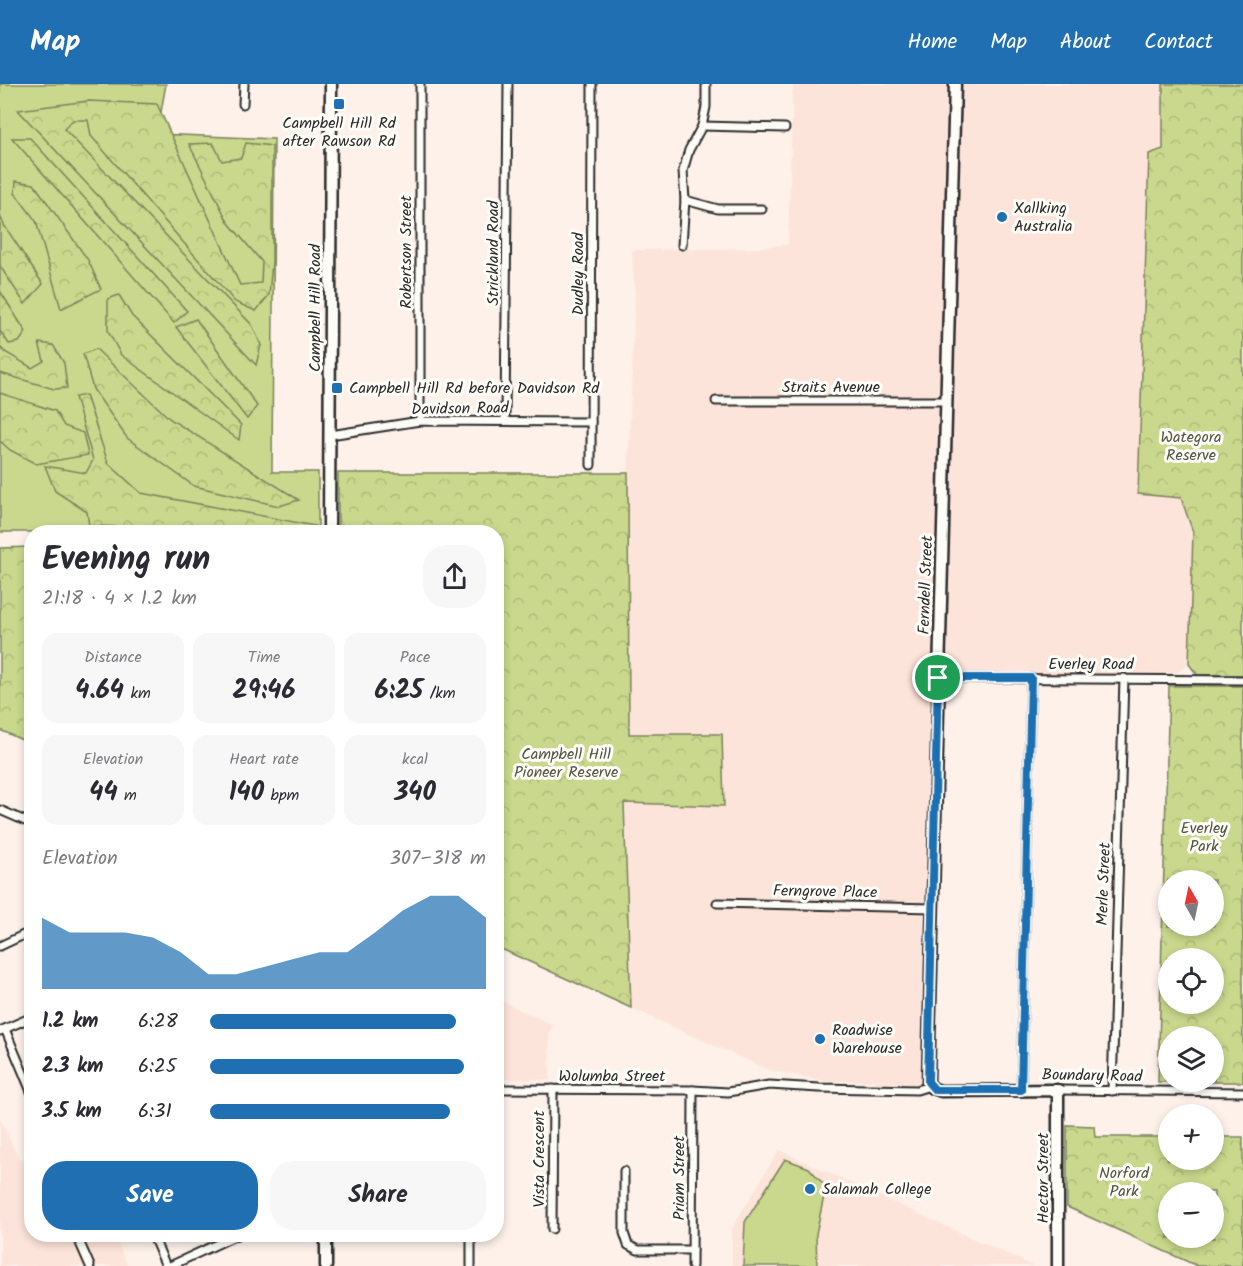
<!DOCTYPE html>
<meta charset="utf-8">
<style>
body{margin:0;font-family:Kalam,sans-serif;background:#f7f7f7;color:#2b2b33;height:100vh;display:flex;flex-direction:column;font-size:22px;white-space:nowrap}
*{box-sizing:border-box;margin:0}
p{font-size:20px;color:#7c7c81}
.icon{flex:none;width:33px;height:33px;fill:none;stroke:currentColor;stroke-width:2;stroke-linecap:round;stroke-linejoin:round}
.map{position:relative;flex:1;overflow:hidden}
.panel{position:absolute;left:24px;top:441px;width:480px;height:717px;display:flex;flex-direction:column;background:#fff;border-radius:24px;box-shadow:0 3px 9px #0003}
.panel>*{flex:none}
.needle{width:39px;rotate:351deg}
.buttons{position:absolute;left:1158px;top:786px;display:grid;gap:12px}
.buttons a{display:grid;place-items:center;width:66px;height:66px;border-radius:50%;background:#fff;box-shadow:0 3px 9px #0003;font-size:30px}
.pin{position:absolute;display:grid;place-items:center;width:51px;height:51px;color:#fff;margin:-26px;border:3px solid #fff;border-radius:50%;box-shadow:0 2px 6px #0007}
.round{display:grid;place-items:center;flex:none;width:63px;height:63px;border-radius:24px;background:#f7f7f7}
.head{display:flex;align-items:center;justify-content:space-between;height:102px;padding:0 18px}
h1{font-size:33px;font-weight:700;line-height:45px}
.metrics{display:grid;grid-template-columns:repeat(3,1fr);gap:9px;height:102px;padding:6px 18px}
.metrics div{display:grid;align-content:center;border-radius:15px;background:#f7f7f7;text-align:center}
.metrics b{font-size:26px;font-weight:700}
.metrics small{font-size:16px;font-weight:400}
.metrics p{font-size:16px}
.chart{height:168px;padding:12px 18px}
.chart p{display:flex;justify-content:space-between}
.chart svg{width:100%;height:108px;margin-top:6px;fill:#1f6fb2;opacity:.7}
.cta{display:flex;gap:12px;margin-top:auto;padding:12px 18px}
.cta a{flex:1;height:69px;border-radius:24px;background:#1f6fb2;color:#fff;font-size:24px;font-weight:700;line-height:69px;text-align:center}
.cta a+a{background:#f7f7f7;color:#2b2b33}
ul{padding:0 18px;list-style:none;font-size:20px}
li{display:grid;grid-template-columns:96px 72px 1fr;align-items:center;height:45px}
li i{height:15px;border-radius:8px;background:#1f6fb2}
header{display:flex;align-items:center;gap:36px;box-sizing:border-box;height:84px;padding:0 30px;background:#1f6fb2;color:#fff}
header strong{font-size:28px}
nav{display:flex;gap:33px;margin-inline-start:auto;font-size:21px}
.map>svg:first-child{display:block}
</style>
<header>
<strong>Map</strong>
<nav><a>Home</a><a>Map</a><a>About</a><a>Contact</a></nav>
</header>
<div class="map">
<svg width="1243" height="1182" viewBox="0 0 1243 1182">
<defs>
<pattern id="forest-crowns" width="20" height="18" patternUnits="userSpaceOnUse" patternTransform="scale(1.5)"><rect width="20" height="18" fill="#c9d88c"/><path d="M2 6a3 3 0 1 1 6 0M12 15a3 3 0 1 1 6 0" fill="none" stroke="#adba79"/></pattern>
</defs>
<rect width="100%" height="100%" fill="#fdf1ea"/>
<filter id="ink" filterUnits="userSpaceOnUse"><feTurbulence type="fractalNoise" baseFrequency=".0167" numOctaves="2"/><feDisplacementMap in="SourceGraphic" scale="12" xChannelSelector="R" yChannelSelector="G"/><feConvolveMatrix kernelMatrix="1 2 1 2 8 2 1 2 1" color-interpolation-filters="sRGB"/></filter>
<g filter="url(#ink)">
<g fill="#fde4da">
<path d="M793,0H1163V66L1138,410L1181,414L1193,448L1189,580L1169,594H938L930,1002L875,1006V997H822L766,985L631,924L624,719L724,722L722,650H629L628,389L635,211L632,166L756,164L788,160Z"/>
<path d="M497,915L553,941L549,950L550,996L497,995Z"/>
<path d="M0,1035L19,1075L31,1079L32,1150L114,1151L128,1182H0Z"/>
<path d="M779,1066L1033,1182H732V1144Z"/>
</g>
<g fill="#c9d88c" stroke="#7a825c" stroke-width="1.5">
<path d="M0,0H166L157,50L274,55L272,388H318V448H0Z"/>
<path d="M785,1075L809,1084L826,1103L816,1150L817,1182H743L745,1138Z"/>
</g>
<g fill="url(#forest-crowns)" stroke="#7a825c" stroke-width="1.5" fill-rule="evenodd">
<path d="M1163,0H1243V591H1197L1189,580L1193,448L1181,414L1138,410L1149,70L1163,65Z"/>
<path d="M88,17L157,20L240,201L261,199L262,178L228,138L189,60L213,59L222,77L241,74L246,59L272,62V178L269,211L256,227L235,218L91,52L88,36H73L64,45L252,241L261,261L256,281L18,26Z"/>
<path d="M12,54H30L187,227L174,239Z"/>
<path d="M16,97L34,100L88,176L101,205L61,225L36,137L15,109Z"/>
<path d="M0,132L4,141L43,200L25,220L0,182Z"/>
<path d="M0,207L26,248L19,258L9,260L0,247Z"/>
<path d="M119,211L132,232L241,341L239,356L121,271L108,247V215Z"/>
<path d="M196,235L257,322L247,335L176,243Z"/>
<path d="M39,259L53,261L64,279L67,304L54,305L0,289V263L5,268L32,284L44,277Z"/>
<path d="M96,265L170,335L299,416L279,422L194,402L127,354L93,305L83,270Z"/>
<path d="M0,309L55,327L64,342L83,349L88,371L36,380L10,366L0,357Z"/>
<path d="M86,311L108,379L141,409L315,442L314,448L89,442L87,428L55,407L45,382L86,389L93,376L75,313Z"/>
<path d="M338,389H628L629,650H722L724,722L624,719L631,924L497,863L496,448H338Z"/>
<path d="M31,463H32L31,660L0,646V464Z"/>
<path d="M1169,602H1243V998H1158ZM1168,796H1214V842H1168ZM1168,874H1214V920H1168ZM1168,952H1214V998H1168Z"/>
<path d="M1067,1041L1094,1042L1095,1053H1168V1076H1214V1053H1243V1182H1197L1067,1123ZM1168,1108H1214V1154H1168Z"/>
</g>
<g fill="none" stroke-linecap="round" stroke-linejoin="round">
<g stroke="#2b2b2b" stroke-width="11">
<g id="street">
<path d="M243,20L244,0"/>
<path d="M702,42L785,44"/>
<path d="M685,116L718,125H762"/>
<path d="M682,161L685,116L683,87L689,66L702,42L706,23V0"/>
<path d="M716,317H946"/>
<path d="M420,337V0"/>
<path d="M505,337L508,0"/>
<path d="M330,351L420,337L591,338"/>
<path d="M591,381L592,0"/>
<path d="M938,594L1243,596"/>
<path d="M0,726L32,740"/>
<path d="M717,819L933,824"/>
<path d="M0,862L32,847"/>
<path d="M5,945L32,1010"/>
<path d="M0,947L32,933"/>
<path d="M496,1005L693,1006L728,1008L769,1001L819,1004L917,1006L930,1002"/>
<path d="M1021,1006L1031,594"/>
<path d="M1058,1006L1243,1008"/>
<path d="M1112,1007L1124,594"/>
<path d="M624,1087V1149L628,1161L638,1166H692"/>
<path d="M552,1145L553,1005"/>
<path d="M76,1150L90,1182"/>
<path d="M152,1150L166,1182"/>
<path d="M170,1182L239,1150"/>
<path d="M471,1182V1150"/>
<path d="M692,1182L693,1006"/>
</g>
</g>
<g stroke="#2b2b2b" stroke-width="15">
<g id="secondary">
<path d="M955,0L928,998L932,1004L941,1007L1058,1006V1182"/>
<path d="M329,448L331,0"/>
<path d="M326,1150V1182"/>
</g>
</g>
<use href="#street" stroke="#fdfcf7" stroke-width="7"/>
<use href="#secondary" stroke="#fdfcf7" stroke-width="10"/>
</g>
</g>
<g fill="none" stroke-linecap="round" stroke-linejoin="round" filter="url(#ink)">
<g stroke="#fff" stroke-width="12">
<path id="route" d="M938,594H1031L1021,1006H935L928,998Z"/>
</g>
<use href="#route" stroke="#1f6fb2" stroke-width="8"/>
</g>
<g fill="#1f6fb2" stroke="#fdfcf7" stroke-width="2">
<rect x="333" y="14" width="12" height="12" rx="3"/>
<circle cx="1002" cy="133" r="6"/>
<rect x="331" y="298" width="12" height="12" rx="3"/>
<circle cx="820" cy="955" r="6"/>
<circle cx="810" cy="1105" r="6"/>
</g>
<g text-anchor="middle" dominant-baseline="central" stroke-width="6" stroke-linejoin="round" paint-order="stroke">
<g font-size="16" fill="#2b2b2b" stroke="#fdfcf7" text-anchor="start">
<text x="339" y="39" text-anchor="middle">Campbell Hill Rd<tspan x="339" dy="18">after Rawson Rd</tspan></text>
<text x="1014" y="124">Xallking<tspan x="1014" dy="18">Australia</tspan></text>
<text x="349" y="304">Campbell Hill Rd before Davidson Rd</text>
<text x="832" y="946">Roadwise<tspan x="832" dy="18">Warehouse</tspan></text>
<text x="822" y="1105">Salamah College</text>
</g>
<g font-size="16" fill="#2b2b2b" stroke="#fdfcf7">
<text transform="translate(406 168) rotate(-90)">Robertson Street</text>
<text transform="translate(493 169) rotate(-90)">Strickland Road</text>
<text transform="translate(578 190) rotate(-90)">Dudley Road</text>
<text transform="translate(315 224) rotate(-90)">Campbell Hill Road</text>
<text x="831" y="303">Straits Avenue</text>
<text transform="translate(460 325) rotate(-1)">Davidson Road</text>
<text transform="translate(926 501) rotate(-88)">Ferndell Street</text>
<text x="1091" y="580">Everley Road</text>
<text transform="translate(1104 800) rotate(-88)">Merle Street</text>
<text transform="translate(825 808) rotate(1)">Ferngrove Place</text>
<text x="612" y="992">Wolumba Street</text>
<text transform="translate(1092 992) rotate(1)">Boundary Road</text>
<text transform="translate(539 1075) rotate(-90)">Vista Crescent</text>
<text transform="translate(679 1094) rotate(-90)">Priam Street</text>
<text transform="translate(1043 1094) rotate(-90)">Hector Street</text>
</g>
<g font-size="16" fill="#525643" stroke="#fdfcf7">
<text x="1191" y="353">Wategora<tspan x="1191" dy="18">Reserve</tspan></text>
<text x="566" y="670">Campbell Hill<tspan x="566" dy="18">Pioneer Reserve</tspan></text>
<text x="1204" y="744">Everley<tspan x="1204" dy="18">Park</tspan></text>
<text x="1124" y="1089">Norford<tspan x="1124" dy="18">Park</tspan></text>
</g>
</g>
</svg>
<div class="buttons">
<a><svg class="needle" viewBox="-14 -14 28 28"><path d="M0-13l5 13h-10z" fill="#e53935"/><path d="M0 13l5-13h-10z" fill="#7c7c81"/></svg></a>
<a><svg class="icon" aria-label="locate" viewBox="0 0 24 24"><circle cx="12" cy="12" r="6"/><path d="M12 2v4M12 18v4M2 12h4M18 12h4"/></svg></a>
<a><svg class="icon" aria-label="layers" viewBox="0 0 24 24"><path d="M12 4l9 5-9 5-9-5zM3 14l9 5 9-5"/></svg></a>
<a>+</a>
<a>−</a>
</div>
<div class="pin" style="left:938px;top:594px;background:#1e9e55"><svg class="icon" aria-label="arrive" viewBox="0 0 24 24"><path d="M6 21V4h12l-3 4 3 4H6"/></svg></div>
<section class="panel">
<div class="head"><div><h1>Evening run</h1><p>21:18 · 4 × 1.2 km</p></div><a class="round"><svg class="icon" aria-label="share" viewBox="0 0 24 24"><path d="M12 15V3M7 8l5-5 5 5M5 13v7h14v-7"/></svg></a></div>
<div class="metrics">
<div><p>Distance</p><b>4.64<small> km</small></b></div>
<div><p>Time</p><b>29:46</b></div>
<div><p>Pace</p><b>6:25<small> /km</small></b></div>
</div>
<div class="metrics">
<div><p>Elevation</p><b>44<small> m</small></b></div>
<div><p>Heart rate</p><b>140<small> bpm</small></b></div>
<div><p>kcal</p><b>340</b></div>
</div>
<div class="chart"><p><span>Elevation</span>307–318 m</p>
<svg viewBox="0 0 160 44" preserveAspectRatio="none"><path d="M0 44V15L10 21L20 21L30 21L40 23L50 29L60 38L70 38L80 35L90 32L100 29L110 29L120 21L130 12L140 6L150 6L160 15V44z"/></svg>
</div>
<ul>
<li><b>1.2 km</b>6:28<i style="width:89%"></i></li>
<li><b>2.3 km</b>6:25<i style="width:92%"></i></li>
<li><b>3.5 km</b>6:31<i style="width:87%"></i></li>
</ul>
<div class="cta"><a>Save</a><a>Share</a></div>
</section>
</div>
